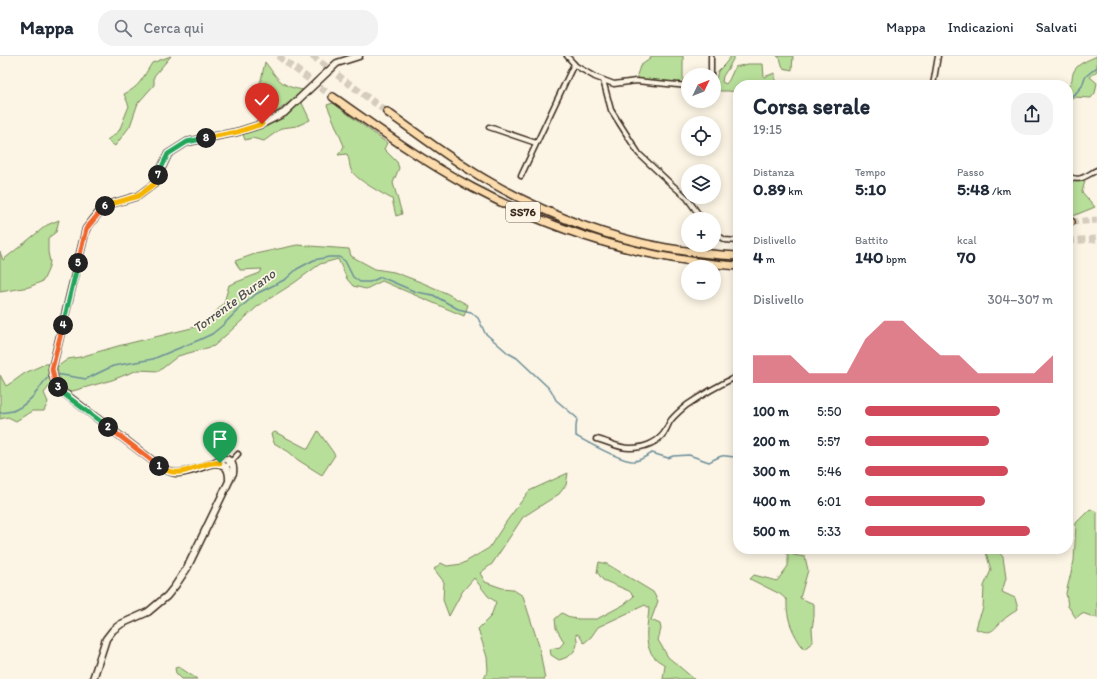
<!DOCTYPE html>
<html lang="it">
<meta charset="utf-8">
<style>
body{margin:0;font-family:Itim,sans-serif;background:#f2f2f3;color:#1f2937;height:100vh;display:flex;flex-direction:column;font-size:15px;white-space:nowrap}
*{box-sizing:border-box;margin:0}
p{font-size:13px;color:#747a83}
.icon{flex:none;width:22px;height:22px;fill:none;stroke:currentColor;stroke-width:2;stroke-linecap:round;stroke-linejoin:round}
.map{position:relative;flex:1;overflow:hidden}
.side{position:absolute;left:733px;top:24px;width:340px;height:474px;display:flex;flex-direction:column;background:#fff;border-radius:16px;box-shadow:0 2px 10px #0003}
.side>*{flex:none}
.needle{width:26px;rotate:47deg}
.fabs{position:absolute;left:681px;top:12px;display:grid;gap:8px}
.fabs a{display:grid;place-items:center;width:40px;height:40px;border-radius:50%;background:#fff;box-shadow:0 2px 10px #0003;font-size:20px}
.pin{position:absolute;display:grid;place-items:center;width:34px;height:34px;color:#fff;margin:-41px -17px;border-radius:50% 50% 50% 0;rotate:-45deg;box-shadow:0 0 4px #0007}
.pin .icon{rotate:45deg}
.km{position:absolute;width:20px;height:20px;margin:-10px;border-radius:50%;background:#222;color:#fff;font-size:11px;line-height:20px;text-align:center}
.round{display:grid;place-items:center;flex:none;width:42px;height:42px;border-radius:16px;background:#f2f2f3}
.head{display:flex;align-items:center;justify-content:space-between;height:68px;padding:0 20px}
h1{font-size:22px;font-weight:700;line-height:30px}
.metrics{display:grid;grid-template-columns:repeat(3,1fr);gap:6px;height:68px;padding:4px 20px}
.metrics div{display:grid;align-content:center}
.metrics b{font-size:17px;font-weight:700}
.metrics small{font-size:11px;font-weight:400}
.metrics p{font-size:11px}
.chart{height:112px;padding:8px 20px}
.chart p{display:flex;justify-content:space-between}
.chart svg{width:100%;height:72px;margin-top:4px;fill:#d1495b;opacity:.7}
ul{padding:0 20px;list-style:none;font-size:13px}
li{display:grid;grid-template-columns:64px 48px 1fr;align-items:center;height:30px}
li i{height:10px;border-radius:5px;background:#d1495b}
header{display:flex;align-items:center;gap:24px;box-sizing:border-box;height:56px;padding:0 20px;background:#fff;border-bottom:1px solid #e0e1e3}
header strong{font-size:19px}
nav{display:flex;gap:22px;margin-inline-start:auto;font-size:14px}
.search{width:280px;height:36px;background:#f2f2f3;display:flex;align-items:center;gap:10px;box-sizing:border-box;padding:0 14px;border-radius:16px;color:#747a83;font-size:15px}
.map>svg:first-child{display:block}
</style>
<header>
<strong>Mappa</strong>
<div class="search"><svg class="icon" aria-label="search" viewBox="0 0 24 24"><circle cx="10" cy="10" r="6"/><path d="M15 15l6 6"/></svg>Cerca qui</div>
<nav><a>Mappa</a><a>Indicazioni</a><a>Salvati</a></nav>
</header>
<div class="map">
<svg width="1097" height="623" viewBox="0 0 1097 623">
<rect width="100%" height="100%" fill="#fcf5e5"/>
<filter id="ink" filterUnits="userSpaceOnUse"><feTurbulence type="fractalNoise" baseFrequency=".025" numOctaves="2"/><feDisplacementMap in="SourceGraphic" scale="8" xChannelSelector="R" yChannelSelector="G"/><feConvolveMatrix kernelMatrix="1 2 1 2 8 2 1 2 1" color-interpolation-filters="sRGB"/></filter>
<g filter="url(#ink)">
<g fill="#b8df9a" stroke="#7a845c">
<path d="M171,0L154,20V29L138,47L130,70L115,90L107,84L119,75L129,50L124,38C140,31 143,21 152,7Z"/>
<path d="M651,0H683V28L639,23L637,19L640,10L650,3Z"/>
<path d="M731,0H734V1L729,11L723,20L722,26L726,28L729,24L735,11L748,8H763L764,21L775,17V27L766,28L765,29H738V36L728,35H714V29L715,27L718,15L725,8Z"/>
<path d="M777,0H793L792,14L783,12L780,2Z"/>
<path d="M1097,0V15L1090,21L1097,27L1095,37L1091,42L1073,41L1068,44V30C1074,24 1071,21 1074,15C1078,7 1089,4 1097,0Z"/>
<path d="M265,6C278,23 281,31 304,34L296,42L273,58L264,55L260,48L257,37L261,24Z"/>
<path d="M301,45L310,64L297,70L282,72L264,85L252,82L245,84L243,78C264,73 285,58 301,45Z"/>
<path d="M333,47L387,87L384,93L397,106L399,112L393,127L402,158L396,160L392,143C383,138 355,123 351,114C349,109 350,104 347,98L338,99L342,94L344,90L327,49Z"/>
<path d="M1068,125L1069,126L1085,125L1082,136L1095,151L1068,162Z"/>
<path d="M59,164L56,176L48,182V196L50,206L48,214L43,225L29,231L0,236V196L3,204L47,169Z"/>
<path d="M297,189L349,193L351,200L375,213L394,216L423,227L446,237L468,249L464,260L382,225L366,233L353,230L347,223L338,203L320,208L294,227L258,250L214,290L178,300L159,315L138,314L112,324L69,336L60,329L57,311L68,303L80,301L118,290L204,269L224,247L229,229L260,217L262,213L240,214L235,205L255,198Z"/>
<path d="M45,308H51L49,314L51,328L44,337L48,346L44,355H32L16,365L8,361L0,363V319L6,330L14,325L25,317Z"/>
<path d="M318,375L335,399L322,419L298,404L289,396L274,387L271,378L275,376L308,393Z"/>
<path d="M568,417L566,429L559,438L523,461L492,508L480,517L485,526L502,532L512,533L523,540L539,590L545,623H484L488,614L487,601L478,573L491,560L496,546L488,540L474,522L462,536L449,560L443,544L444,526L434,513L441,507L447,510L462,508L489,492L506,466L529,435Z"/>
<path d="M1090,453L1097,456V562L1082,557L1076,562L1068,550L1066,537L1074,505L1076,467Z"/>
<path d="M784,493H790L793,499L805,501L808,514L800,542L814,548V560L812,573L813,586L804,593C793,578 786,563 787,544L780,538L750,523L754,519L777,525L788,510V500Z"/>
<path d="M985,493H996L1003,501L1006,522L1002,536L1015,542L1018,553C1013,557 1007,560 1002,565C992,575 992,579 976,573L978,565L983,552L984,530L991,514Z"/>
<path d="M599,506L607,508L653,536L658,545L651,564L660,568L661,573L658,584L668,601L694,623H678L677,622L663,623L665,609C662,607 658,605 655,602C642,589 648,568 649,552L645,549L598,571L591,581L584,587L579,579L576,578C576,581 578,585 577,588C576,597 567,602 559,604L551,599L550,593L560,591L564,586L556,572L555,563L562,557L571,562L579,563H597L625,548L634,540L629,535L603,524L597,516Z"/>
<path d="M179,611L197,623H182L176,617L175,612Z"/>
</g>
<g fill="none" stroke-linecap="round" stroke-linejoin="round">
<g stroke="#6a8d99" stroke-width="1.5">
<path d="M1068,42L1076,37L1082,30L1085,21L1097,11"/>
<path d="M54,318L62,319L86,323L113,310L153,303L172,295L199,284L212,278L223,269L240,252L256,238L286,223L297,213L314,204L329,201H339L345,205L353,221L360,226H370L381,221L416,236L433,239L458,253L471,256L478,262L485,277L508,297L517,302L551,334L556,344L577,362L576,371V380C587,386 624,407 635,405C641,404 647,400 652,397L668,402L673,400L689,399L709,406C713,404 718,401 722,400C728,399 732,403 738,399"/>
<path d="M0,357C5,356 11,356 15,354C24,350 33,341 39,333C43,327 45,323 51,319"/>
</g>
<g stroke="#d5ccbd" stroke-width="7" stroke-dasharray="7 3.5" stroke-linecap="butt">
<path d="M278,0L333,41"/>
<path d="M312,0L387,56"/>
<path d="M1071,166L1097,164"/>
<path d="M1068,185L1097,183"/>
</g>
<g stroke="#3b2a1e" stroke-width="7">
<g id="minor">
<path d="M567,0L576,10L595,21L614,28L636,25L688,30"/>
<path d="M711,0V19"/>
<path d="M603,24L611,54L639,98L669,126L687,142L702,163"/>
<path d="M933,29L938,0"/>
<path d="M489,71L536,87"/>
<path d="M1068,119C1078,128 1087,119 1097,114"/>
<path d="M521,120L574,8"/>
<path d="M714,177L725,184L738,185"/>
<path d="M596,383C608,385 619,393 631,392C643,392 657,387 664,377C667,373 668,368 671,364C676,358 682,353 687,349C703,338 721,328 738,320"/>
<path d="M226,411L238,398"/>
</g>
</g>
<g stroke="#3b2a1e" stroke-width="9">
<g id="secondary">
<path d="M214,407C225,408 229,412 229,423"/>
<path d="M93,623L106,583L113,574L121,568L148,556L167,540L175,530L187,512L233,417C234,410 232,404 225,403C220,403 217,405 213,407C202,411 189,417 177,417C171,417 167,414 162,412L64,337C56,330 53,324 52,313L86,173L104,150L138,140L154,128L168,98L187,86L237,76L262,68L284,57L337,7L359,0"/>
</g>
</g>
<g stroke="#3b2a1e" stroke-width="10">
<g id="trunk">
<path d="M333,41C378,73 424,106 473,132C554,175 645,204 738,210"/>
<path d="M387,56C421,80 454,106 490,126C544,157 604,181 666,192C690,196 714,199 738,200"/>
<path d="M1068,166H1071"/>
</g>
</g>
<use href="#minor" stroke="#fcf5e5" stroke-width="4"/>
<use href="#secondary" stroke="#fcf5e5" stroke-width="6"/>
<use href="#trunk" stroke="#fcdcac" stroke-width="7"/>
</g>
</g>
<g fill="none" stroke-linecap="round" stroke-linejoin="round" filter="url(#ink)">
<g stroke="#fff" stroke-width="8">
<path id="split-1" d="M159,410C182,427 198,404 220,407"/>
</g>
<g stroke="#fff" stroke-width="8">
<path id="split-2" d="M108,371L159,410"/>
</g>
<g stroke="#fff" stroke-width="8">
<path id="split-3" d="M58,331L64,338L108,371"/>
</g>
<g stroke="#fff" stroke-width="8">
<path id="split-4" d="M58,331L55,327L52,313L63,269"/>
</g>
<g stroke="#fff" stroke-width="8">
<path id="split-5" d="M63,269L78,207"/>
</g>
<g stroke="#fff" stroke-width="8">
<path id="split-6" d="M78,207L86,173L105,150"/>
</g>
<g stroke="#fff" stroke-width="8">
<path id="split-7" d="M105,150L138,140L154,128L158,119"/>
</g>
<g stroke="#fff" stroke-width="8">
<path id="split-8" d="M158,119L168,98L187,86L206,82"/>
</g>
<g stroke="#fff" stroke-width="8">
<path id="split-9" d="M206,82L237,76L262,68"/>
</g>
<use href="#split-1" stroke="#f5b400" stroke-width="5"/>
<use href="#split-2" stroke="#f0652b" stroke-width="5"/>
<use href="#split-3" stroke="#22a559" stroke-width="5"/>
<use href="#split-4" stroke="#f0652b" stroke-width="5"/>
<use href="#split-5" stroke="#22a559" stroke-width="5"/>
<use href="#split-6" stroke="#f0652b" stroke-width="5"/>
<use href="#split-7" stroke="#f5b400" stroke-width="5"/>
<use href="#split-8" stroke="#22a559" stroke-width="5"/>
<use href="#split-9" stroke="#f5b400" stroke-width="5"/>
</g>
<g text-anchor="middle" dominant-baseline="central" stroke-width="3.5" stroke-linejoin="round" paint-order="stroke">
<rect fill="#fcf5e5" stroke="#75675a" stroke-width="1" x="506" y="146" width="34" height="20" rx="3"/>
<g font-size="12" font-weight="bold" fill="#3b2a1e">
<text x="523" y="156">SS76</text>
</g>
<g font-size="14" font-style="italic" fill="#4f5351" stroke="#fcf5e5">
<text transform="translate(234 245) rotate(-36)">Torrente Burano</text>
</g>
</g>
</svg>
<div class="fabs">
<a><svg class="needle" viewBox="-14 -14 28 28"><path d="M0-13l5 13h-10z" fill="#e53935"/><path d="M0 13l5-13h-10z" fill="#747a83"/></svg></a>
<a><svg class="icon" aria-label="locate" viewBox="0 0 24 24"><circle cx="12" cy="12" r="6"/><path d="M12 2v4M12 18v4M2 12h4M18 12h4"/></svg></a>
<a><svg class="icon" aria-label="layers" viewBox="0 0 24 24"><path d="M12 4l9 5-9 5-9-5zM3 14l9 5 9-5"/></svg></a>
<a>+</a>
<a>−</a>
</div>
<div class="pin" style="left:220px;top:407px;background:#1e9e55"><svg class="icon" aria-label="arrive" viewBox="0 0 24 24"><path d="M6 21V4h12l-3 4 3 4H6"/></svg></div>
<div class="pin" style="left:262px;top:68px;background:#d93025"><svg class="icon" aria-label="check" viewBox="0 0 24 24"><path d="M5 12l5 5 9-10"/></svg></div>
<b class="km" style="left:159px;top:410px">1</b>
<b class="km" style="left:108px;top:371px">2</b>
<b class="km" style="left:58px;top:331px">3</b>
<b class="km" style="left:63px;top:269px">4</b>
<b class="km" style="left:78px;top:207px">5</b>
<b class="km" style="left:105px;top:150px">6</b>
<b class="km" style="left:158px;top:119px">7</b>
<b class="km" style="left:206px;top:82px">8</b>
<section class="side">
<div class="head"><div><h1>Corsa serale</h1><p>19:15</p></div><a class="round"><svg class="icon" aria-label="share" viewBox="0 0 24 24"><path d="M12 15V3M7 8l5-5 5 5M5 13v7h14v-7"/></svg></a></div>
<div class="metrics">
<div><p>Distanza</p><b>0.89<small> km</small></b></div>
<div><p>Tempo</p><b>5:10</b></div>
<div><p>Passo</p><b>5:48<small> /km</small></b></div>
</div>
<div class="metrics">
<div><p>Dislivello</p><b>4<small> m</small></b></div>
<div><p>Battito</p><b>140<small> bpm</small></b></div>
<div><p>kcal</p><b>70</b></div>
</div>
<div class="chart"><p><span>Dislivello</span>304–307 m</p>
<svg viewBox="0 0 160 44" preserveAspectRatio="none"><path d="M0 44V27L10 27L20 27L30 38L40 38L50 38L60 17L70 6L80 6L90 17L100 27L110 27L120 38L130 38L140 38L150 38L160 27V44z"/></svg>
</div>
<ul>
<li><b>100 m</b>5:50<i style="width:72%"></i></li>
<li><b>200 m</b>5:57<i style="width:66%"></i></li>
<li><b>300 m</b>5:46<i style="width:76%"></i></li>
<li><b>400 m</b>6:01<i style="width:64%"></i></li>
<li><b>500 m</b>5:33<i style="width:88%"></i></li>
</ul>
</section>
</div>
